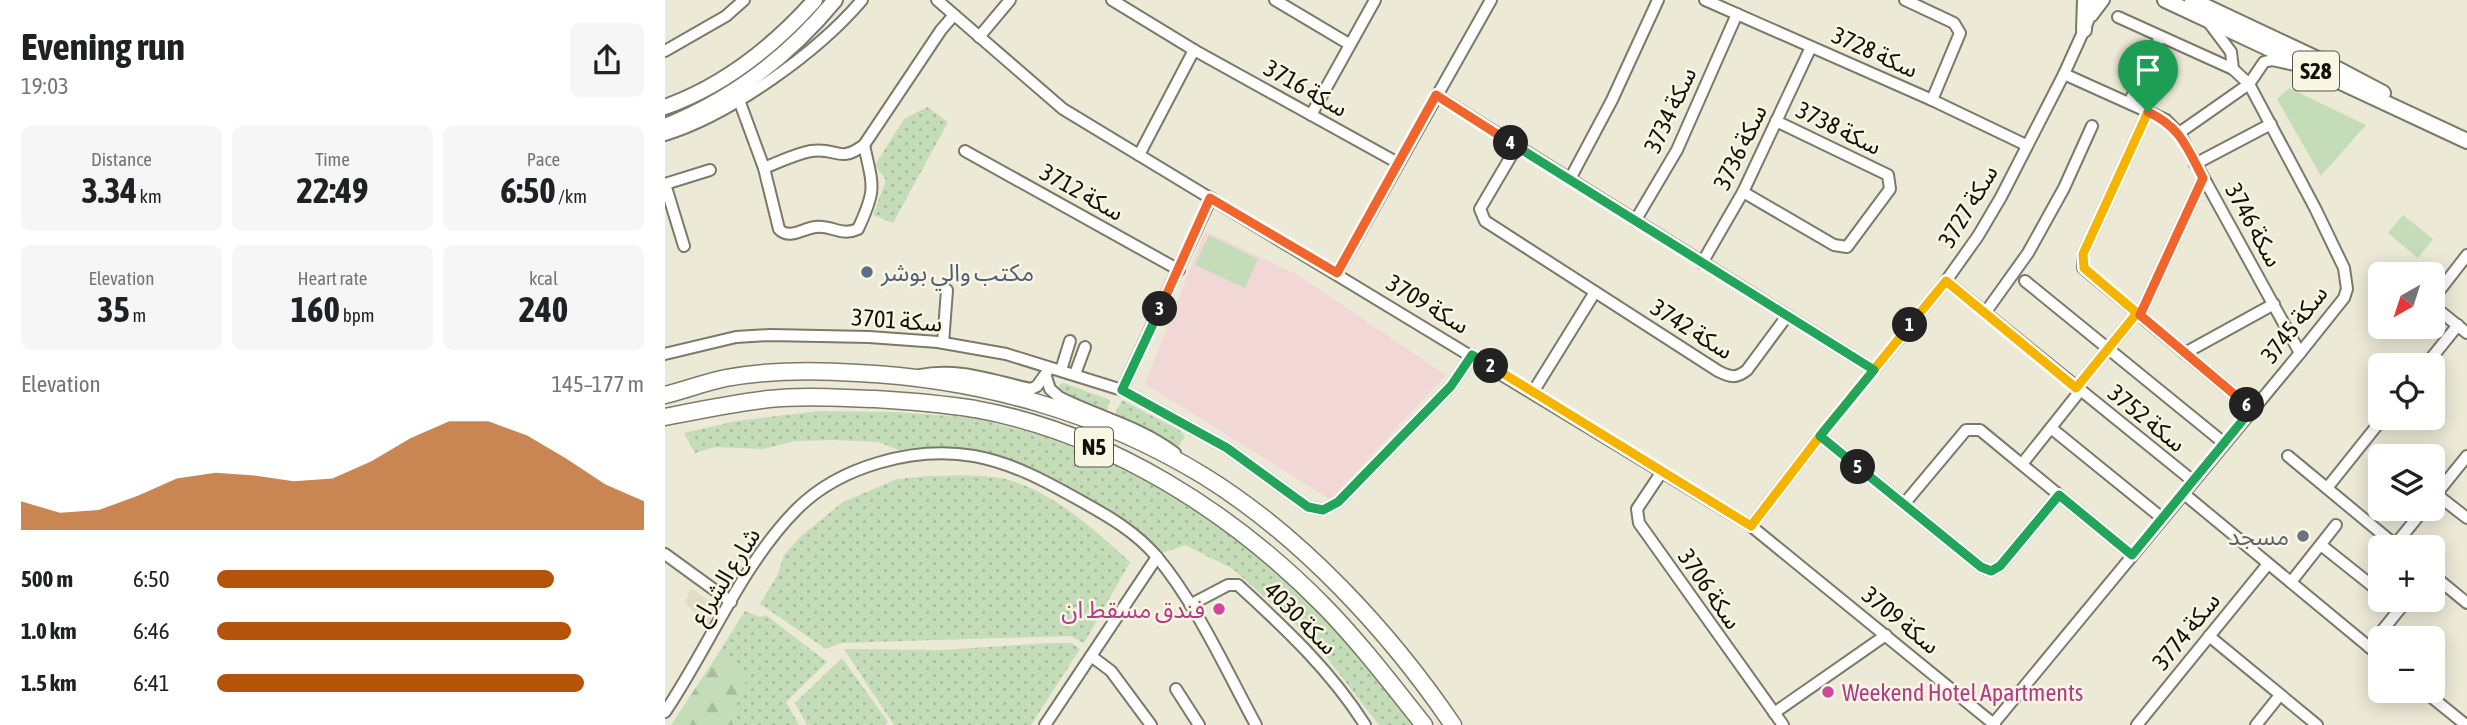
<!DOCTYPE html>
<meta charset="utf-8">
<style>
body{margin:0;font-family:"Asap Condensed","Noto Sans Arabic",sans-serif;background:#f6f6f6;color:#202124;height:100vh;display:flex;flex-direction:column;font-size:26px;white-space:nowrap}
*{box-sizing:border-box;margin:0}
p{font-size:23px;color:#757577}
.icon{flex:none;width:38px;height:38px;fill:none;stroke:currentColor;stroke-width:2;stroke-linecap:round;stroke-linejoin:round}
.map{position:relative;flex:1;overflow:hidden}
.panel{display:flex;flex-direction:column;background:#fff;width:665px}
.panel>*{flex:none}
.needle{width:46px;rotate:219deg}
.buttons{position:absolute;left:1703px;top:262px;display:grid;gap:14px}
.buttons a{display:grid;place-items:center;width:77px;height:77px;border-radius:10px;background:#fff;box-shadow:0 4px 18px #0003;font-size:35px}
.pin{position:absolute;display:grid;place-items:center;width:60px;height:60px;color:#fff;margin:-72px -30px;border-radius:50% 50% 50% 0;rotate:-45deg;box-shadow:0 0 7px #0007}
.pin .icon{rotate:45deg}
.km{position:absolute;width:35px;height:35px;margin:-18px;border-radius:50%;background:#222;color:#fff;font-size:19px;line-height:35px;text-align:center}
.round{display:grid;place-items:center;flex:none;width:74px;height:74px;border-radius:10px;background:#f6f6f6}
.summary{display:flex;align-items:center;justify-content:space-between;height:119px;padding:0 21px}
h1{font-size:38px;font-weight:700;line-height:52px}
.stats{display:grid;grid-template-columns:repeat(3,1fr);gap:10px;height:119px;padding:7px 21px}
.stats div{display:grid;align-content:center;border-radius:10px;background:#f6f6f6;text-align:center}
.stats b{font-size:35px;font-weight:700}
.stats small{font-size:19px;font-weight:400}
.stats p{font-size:19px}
.chart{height:196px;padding:14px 21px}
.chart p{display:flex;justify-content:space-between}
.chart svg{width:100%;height:126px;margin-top:7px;fill:#b45309;opacity:.7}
ul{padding:0 21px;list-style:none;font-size:23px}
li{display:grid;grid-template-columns:112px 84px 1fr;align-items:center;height:52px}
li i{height:18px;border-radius:9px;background:#b45309}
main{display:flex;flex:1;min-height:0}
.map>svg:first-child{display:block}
</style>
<main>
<section class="panel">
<div class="summary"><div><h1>Evening run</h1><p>19:03</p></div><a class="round"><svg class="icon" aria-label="share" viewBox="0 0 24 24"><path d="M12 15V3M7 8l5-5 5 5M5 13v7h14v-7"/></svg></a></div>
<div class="stats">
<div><p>Distance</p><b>3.34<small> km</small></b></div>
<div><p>Time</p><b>22:49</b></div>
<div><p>Pace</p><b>6:50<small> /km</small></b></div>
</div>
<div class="stats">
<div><p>Elevation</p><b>35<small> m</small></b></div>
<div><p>Heart rate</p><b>160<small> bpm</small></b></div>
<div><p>kcal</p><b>240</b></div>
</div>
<div class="chart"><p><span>Elevation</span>145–177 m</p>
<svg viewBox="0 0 160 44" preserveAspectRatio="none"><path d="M0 44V34L10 38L20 37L30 32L40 26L50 24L60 25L70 27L80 26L90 20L100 12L110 6L120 6L130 11L140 19L150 28L160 34V44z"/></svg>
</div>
<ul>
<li><b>500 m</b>6:50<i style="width:79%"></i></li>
<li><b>1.0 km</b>6:46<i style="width:83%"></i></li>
<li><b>1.5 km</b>6:41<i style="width:86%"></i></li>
</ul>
</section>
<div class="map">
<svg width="1802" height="725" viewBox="0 0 1802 725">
<defs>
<pattern id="grass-dots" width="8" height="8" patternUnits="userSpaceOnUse" patternTransform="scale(1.75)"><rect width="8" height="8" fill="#c4dcb8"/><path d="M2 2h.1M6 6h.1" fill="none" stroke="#a7bc9d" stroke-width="1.8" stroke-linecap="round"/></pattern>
<pattern id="forest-firs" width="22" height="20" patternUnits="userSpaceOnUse" patternTransform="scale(1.75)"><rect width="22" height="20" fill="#c4dcb8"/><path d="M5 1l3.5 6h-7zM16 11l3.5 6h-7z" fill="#a7bc9d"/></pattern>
</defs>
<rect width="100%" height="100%" fill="#ede9d7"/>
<path fill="#e2dcc3" d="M26,588L54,608L44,626L20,603Z"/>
<path fill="#f2d7d7" d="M540,231L631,274L781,375L665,499L480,384Z"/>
<g fill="url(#grass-dots)">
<path d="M262,107L283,122L228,223L208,215L221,180L210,165L239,119Z"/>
<path d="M399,383L445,400L441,413L398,396L393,389L395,384Z"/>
<path d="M457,400L514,430L520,437L512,447L449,416Z"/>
<path d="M154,411L232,412L310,418L378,436L446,462L506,494L563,532L617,578L675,631L752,725H714L649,641L568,569L520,545L494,554L477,538L332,459L244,454L213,442L169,440L130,441L98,449L50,447L30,453L19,433L71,421Z"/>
<path d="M265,476C289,476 316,474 340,479C386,490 431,531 465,562L419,643L406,636L176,643L161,649L95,604L112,576L119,555L136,536L178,502L232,479Z"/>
<path d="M80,611L95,617L101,615L162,662L121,702L134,725H67L68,710L81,681L53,654Z"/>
<path d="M384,643H407L415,649L366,725H229L179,649L277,650Z"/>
<path d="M177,658L223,722L219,725H142L130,703Z"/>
</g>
<path fill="url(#forest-firs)" d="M53,654L81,681L68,710L67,725H6Z"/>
<g fill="#c4dcb8">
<path d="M1624,88L1701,125L1656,176L1612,99Z"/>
<path d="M1738,215L1768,239L1753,258L1723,233Z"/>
<path d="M544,235L593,259L580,288L530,265Z"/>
</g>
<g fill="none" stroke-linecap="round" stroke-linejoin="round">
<g stroke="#7d7969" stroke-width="14">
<g id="minor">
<path d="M272,0L398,109L1086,526L1330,725"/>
<path d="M447,0L529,50L733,163"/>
<path d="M610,0L684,44"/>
<path d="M1040,0L1267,100L1361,145"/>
<path d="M1240,0L1289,23L1295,33L1267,100"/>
<path d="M1427,16L1439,0"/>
<path d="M1542,20L1566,52L1568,69"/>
<path d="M314,37L345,0"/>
<path d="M0,51L61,16L79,0"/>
<path d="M1399,74L1501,120L1514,133L1635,353"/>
<path d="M771,95L1209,370"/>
<path d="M74,100L99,168L114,229C124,240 137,229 150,227C166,224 175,237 193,229C212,188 208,187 199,145"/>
<path d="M1464,103L1495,37"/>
<path d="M1483,112L1418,254V268L1587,409"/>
<path d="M646,115L710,0"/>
<path d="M1514,133L1584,84L1599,62L1607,60L1630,65"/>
<path d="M0,135C65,115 153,52 197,0"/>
<path d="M852,146L815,209L820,221L1053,371C1065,377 1071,379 1082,370L1122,316"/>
<path d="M300,151L514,270"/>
<path d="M474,155L529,50"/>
<path d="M1530,164L1606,124"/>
<path d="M99,168C114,162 130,154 146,151C173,147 173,164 199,145L276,30L289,15"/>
<path d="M905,179L947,100L993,0"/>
<path d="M0,184L19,246"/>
<path d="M0,184L45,170"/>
<path d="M1078,192L1169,245L1182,247L1225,189L1223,175L1111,121"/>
<path d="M970,221L1012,150L1072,14"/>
<path d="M1802,255L1771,295V308L1802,333"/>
<path d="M1037,263L1078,192L1146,47"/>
<path d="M672,273L826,0"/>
<path d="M1281,281L1528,481"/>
<path d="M1360,281L1559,443"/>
<path d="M1320,313L1363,253L1399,188L1427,126"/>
<path d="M1475,315L1538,178"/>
<path d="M278,343L282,290"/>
<path d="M1520,353L1609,304"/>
<path d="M0,354L71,337L105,335L204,337L273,342L341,354L457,390L562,448L643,507L658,510L673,502L786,386L807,355"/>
<path d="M1760,366L1793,325"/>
<path d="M396,370L405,341"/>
<path d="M410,374L420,347"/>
<path d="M255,375C293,367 328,381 366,389L372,386L382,372"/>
<path d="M381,377L385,389L394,397C433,417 475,426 510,453"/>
<path d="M1411,388L1472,313"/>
<path d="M457,390L546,198"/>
<path d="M868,392L930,292"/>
<path d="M1386,428L1497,518"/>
<path d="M1155,436L1316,567L1326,571L1335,566L1394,495"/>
<path d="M1623,456L1734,548"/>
<path d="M1357,464L1415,391"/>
<path d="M996,473L972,509L974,523L1118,725"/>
<path d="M1662,488L1718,418"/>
<path d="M1518,493L1715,656"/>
<path d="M1771,494L1802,518"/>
<path d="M1768,498L1802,456"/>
<path d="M1239,504L1301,430H1315L1467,555"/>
<path d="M1086,526L1155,436L1281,281L1313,236L1336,197L1399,74L1423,21L1428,0"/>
<path d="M1656,545L1715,592"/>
<path d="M1730,545L1759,509"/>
<path d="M0,554L66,602"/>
<path d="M1768,575L1802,603"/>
<path d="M1626,582L1671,525"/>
<path d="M525,605L563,585H573C620,628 666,671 700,725"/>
<path d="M1544,636L1652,725"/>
<path d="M1704,647L1742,600"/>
<path d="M426,656L446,671L486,725"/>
<path d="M511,689L534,725"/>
<path d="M1759,691L1801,725"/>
<path d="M0,712C44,647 77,564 132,509C175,466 249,446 309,456C348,463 382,482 416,501C443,516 471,532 492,557C532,605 561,670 591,725"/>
<path d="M1109,713L1221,635"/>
<path d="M1329,723L1635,353L1679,298L1682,289L1679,268L1650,208L1584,84L1568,69L1453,17"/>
<path d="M380,725L492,557"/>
<path d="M1472,725L1603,564"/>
<path d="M1591,725L1615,695"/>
</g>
</g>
<g stroke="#7d7969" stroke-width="18">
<g id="major">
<path d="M1500,0L1802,141"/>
<path d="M1527,0L1663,64L1718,93"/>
<path d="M1419,30L1420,0"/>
<path d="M0,107C58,86 109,46 150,0"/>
<path d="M0,126C67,99 124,56 170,0"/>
</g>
</g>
<g stroke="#7d7969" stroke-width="19">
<g id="highway">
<path d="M0,395C20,390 41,382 61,378C104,370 150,370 193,373C315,379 434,412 539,476C636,536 724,631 788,725"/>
<path d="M0,417C35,410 69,403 104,399C139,395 175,398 210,399C243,401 278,404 310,409C443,433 567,512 660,607C696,644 727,685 759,725"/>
</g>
</g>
<use href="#minor" stroke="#fff" stroke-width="10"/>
<use href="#major" stroke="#fff" stroke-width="14"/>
<use href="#highway" stroke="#fff" stroke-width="16"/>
</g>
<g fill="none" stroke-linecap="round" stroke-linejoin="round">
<g stroke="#fff" stroke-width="14">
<path id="split-1" d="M1245,325L1281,281L1411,388L1472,313L1419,268L1418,254L1483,112"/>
</g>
<g stroke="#fff" stroke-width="14">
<path id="split-2" d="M826,366L1086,526L1155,436L1245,325"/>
</g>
<g stroke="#fff" stroke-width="14">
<path id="split-3" d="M495,309L457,390L562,448L643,507L658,510L673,502L786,386L807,355L826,366"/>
</g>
<g stroke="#fff" stroke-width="14">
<path id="split-4" d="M495,309L545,198L672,273L771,95L846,143"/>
</g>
<g stroke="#fff" stroke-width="14">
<path id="split-5" d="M846,143L1209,370L1155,436L1193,467"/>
</g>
<g stroke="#fff" stroke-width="14">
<path id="split-6" d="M1193,467L1316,567L1326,571L1335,566L1394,495L1467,555L1587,409L1582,405"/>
</g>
<g stroke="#fff" stroke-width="14">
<path id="split-7" d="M1483,112C1516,127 1522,148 1538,178L1475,315L1582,405"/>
</g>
<use href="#split-1" stroke="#f5b400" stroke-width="9"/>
<use href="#split-2" stroke="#f5b400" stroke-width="9"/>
<use href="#split-3" stroke="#22a559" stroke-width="9"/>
<use href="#split-4" stroke="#f0652b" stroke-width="9"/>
<use href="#split-5" stroke="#22a559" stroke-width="9"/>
<use href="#split-6" stroke="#22a559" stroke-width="9"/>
<use href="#split-7" stroke="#f0652b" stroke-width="9"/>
</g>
<circle fill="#5c6f8a" stroke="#faf6e4" stroke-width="2.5" cx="202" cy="272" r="7"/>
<circle fill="#6b7280" stroke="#faf6e4" stroke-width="2.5" cx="1638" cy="536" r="7"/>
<g fill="#d1479c" stroke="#faf6e4" stroke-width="2.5">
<circle cx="554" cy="609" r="7"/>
<circle cx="1163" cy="692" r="7"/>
</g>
<g text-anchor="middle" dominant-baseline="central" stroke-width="5" stroke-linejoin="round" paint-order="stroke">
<g fill="#faf6e4" stroke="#57554b" stroke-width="2">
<rect x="1628" y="51.5" width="46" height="39" rx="5"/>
<rect x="410" y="427.5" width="38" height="39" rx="5"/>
</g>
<g font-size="23" font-weight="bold" fill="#111009">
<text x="1651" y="71">S28</text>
<text x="429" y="447">N5</text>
</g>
<g font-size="24" fill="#111009" stroke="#faf6e4">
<text transform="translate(1210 52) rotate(24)">سكة 3728</text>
<text transform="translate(641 88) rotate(29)">سكة 3716</text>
<text transform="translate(1005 110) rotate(-65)">سكة 3734</text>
<text transform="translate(1174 128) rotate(26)">سكة 3738</text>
<text transform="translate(1075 147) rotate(-64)">سكة 3736</text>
<text transform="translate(417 192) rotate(29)">سكة 3712</text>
<text transform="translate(1303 206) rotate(-59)">سكة 3727</text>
<text transform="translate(1589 225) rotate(61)">سكة 3746</text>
<text transform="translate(763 304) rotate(31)">سكة 3709</text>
<text transform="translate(232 320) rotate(4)">سكة 3701</text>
<text transform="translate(1629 324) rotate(-52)">سكة 3745</text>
<text transform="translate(1027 329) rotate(32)">سكة 3742</text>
<text transform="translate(1482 418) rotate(39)">سكة 3752</text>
<text transform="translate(60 576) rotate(-58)">شارع الشراع</text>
<text transform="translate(1045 589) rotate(55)">سكة 3706</text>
<text transform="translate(636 618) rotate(45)">سكة 4030</text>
<text transform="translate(1236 620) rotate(39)">سكة 3709</text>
<text transform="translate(1521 631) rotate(-51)">سكة 3774</text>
</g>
<g font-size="24" fill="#4e5e75" stroke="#faf6e4" text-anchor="start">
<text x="216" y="272">مكتب والي بوشر</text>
</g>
<g font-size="24" fill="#5b616d" stroke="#faf6e4" text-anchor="end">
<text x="1624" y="536">مسجد</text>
</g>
<g font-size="24" fill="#b23c85" stroke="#faf6e4" text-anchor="end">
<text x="540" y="609">فندق مسقط ان</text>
<text x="1177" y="692" text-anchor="start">Weekend Hotel Apartments</text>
</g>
</g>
</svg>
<div class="buttons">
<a><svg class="needle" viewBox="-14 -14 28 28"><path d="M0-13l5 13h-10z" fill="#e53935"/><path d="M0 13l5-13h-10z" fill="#757577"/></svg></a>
<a><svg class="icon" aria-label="locate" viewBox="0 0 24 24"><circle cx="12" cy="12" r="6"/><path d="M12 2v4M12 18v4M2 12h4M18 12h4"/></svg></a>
<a><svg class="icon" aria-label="layers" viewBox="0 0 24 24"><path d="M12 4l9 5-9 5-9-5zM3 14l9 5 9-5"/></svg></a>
<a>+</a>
<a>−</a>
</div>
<div class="pin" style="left:1483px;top:112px;background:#1e9e55"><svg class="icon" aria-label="arrive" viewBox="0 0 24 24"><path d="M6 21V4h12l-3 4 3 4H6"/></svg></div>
<b class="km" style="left:1245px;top:325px">1</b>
<b class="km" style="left:826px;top:366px">2</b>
<b class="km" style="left:495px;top:309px">3</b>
<b class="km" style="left:846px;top:143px">4</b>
<b class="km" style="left:1193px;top:467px">5</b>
<b class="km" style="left:1582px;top:405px">6</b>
</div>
</main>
